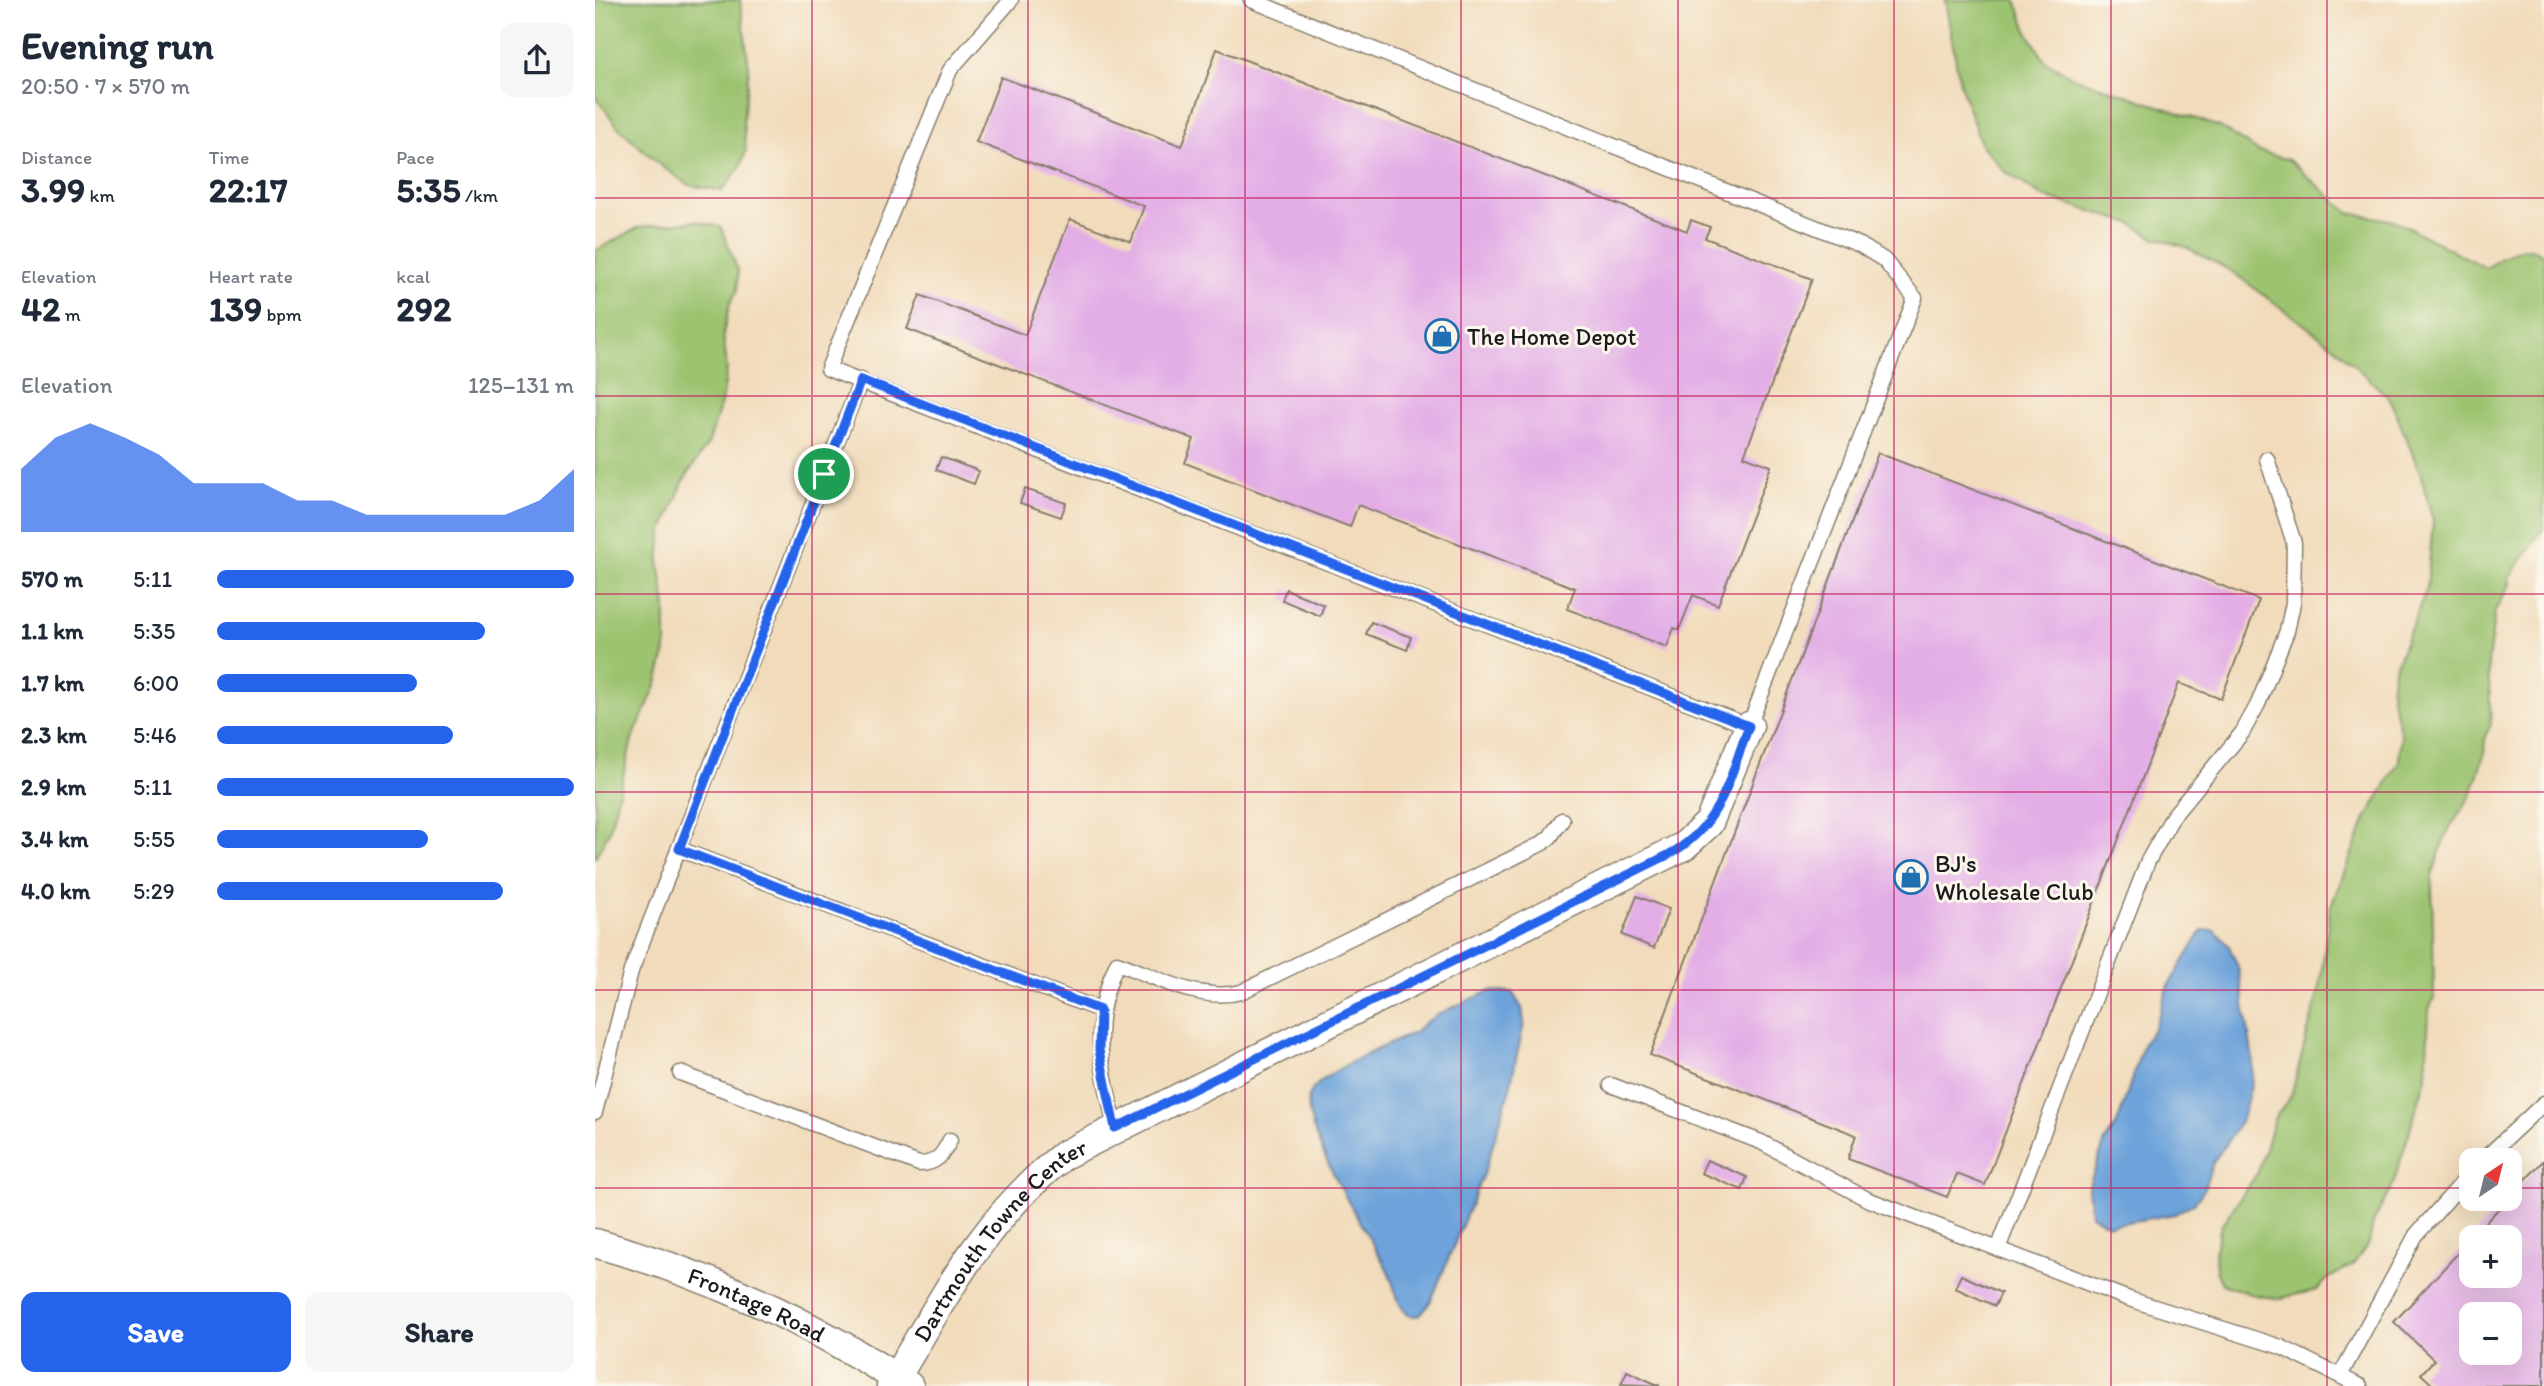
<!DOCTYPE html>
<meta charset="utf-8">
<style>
body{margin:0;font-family:Itim,sans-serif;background:#f6f6f7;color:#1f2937;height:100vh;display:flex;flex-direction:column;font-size:26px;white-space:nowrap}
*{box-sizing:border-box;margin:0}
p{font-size:23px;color:#747a83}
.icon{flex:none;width:38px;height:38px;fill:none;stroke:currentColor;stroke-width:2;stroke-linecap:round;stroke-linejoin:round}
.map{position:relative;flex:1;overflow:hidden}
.sheet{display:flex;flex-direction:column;background:#fff;width:595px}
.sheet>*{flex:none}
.needle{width:46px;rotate:35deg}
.fabs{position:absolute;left:1864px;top:1148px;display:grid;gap:14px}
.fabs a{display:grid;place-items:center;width:63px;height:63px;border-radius:14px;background:#fff;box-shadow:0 7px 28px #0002;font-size:35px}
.pin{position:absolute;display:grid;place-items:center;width:60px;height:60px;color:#fff;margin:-30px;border:4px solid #fff;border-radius:50%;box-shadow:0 2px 7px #0007}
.round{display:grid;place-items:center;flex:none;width:74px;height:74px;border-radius:14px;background:#f6f6f7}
.headline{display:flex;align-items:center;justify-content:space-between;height:119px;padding:0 21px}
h1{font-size:38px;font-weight:700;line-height:52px}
.metrics{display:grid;grid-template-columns:repeat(3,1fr);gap:10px;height:119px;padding:7px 21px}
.metrics div{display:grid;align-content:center}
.metrics b{font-size:35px;font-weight:700}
.metrics small{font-size:19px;font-weight:400}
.metrics p{font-size:19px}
.chart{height:196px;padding:14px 21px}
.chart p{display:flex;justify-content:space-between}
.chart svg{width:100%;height:126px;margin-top:7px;fill:#2563eb;opacity:.7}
.button{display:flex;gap:14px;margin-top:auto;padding:14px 21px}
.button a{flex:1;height:80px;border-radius:14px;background:#2563eb;color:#fff;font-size:28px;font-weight:700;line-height:80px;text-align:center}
.button a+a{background:#f6f6f7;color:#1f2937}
ul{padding:0 21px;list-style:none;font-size:23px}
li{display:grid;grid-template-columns:112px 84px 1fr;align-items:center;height:52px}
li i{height:18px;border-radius:9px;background:#2563eb}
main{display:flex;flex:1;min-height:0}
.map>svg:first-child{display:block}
</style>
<main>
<section class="sheet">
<div class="headline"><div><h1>Evening run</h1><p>20:50 · 7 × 570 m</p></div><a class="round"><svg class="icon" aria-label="share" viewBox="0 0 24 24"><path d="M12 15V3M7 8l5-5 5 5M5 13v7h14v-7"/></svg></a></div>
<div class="metrics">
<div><p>Distance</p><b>3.99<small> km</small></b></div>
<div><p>Time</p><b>22:17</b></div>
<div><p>Pace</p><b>5:35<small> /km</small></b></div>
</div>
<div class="metrics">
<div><p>Elevation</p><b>42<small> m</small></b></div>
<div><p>Heart rate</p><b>139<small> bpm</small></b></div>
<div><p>kcal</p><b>292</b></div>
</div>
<div class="chart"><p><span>Elevation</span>125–131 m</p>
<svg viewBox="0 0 160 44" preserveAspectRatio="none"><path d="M0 44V22L10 11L20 6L30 11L40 17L50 27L60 27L70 27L80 33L90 33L100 38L110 38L120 38L130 38L140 38L150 33L160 22V44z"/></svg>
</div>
<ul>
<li><b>570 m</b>5:11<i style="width:100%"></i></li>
<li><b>1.1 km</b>5:35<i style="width:75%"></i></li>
<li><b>1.7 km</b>6:00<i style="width:56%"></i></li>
<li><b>2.3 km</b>5:46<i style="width:66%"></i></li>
<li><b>2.9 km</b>5:11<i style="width:100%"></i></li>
<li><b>3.4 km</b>5:55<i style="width:59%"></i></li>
<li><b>4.0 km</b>5:29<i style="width:80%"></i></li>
</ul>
<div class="button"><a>Save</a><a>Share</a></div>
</section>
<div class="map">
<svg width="1949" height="1386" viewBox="0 0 1949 1386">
<rect width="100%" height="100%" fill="#fbf7ec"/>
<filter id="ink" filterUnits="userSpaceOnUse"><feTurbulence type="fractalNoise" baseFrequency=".0143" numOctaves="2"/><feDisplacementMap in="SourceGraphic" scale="14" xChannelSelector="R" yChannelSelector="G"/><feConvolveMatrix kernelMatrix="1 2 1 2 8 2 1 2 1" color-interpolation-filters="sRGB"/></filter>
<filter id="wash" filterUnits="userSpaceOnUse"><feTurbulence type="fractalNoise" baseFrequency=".00686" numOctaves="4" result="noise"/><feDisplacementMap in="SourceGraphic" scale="28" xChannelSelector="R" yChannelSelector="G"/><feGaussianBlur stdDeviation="1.57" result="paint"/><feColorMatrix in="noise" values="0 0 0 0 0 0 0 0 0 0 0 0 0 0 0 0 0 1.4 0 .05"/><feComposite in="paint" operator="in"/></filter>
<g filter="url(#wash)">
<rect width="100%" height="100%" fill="#f1dbbb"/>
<g fill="#9cc36f" stroke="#5c7046" stroke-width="2">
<path d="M0,0H145L154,67L148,120L151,151L145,167L127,191L94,185L66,166L23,127L0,96Z"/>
<path d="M1350,0H1421L1433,33L1450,61L1478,77L1625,127L1663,151L1694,160L1754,213L1801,221L1891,268C1909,257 1929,238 1949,256V528L1914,578L1915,584L1900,611L1893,662L1896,725L1890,736L1889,755L1876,795L1850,836L1837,877L1839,998L1834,1009L1831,1077L1799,1182L1778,1223L1774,1243L1758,1265L1735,1277L1722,1290L1682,1299L1655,1294L1627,1284L1621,1271L1620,1251L1626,1226L1663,1172L1679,1119L1696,1096L1725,986L1735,908L1771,819L1804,761L1806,735L1796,694L1798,672L1832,588L1838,521L1825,472L1795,399L1741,348L1636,271L1593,248L1558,237L1535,223L1447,196L1409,171L1386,144L1365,84Z"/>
<path d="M100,221L126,227L143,271L142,291L135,303L128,334L132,368L128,396L114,442L90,478L67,532L64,564L71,606V651L61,686L37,740L14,832L0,858V251L44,227Z"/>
</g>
<g fill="#6da3da" stroke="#44607b" stroke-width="2">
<path d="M1620,930L1634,946L1643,967L1658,1060L1657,1082L1647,1119L1618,1163L1607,1193L1599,1203L1580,1214L1515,1225L1496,1215L1493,1188L1510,1141L1522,1124L1549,1042L1559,1028L1574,985L1607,931Z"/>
<path d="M895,991L917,992L927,1008L929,1023L914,1092L891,1167L836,1301L824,1316L813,1315C800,1302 800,1283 791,1267C775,1238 701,1123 715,1094C726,1071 796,1044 820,1032C834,1015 874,1000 895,991Z"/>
</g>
<g id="blocks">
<g fill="#e3ade6" fill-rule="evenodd">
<path d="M622,49L1092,231L1096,220L1115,227L1110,238L1217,279L1149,456L1176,466L1123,605L1098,595L1084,630L1079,628L1072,647L972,609L980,588L763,505L755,527L590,463L599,439L312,329L325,295L430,335L475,219L536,242L549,206L381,142L406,77L587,146Z"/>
<path d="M1283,453L1664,600L1626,699L1584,683L1390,1185L1362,1174L1352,1197L1253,1159L1261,1135L1055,1055Z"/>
<path d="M346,457L384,471L379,484L341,470Z"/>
<path d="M430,489L471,503L466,517L425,503Z"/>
<path d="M691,589L729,605L725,616L687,600Z"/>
<path d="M776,622L816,637L812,650L771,634Z"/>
<path d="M1042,896L1074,909L1059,948L1027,935Z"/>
<path d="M1112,1160L1152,1177L1147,1190L1106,1173Z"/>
<path d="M1949,1160V1386H1839L1826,1374L1839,1360L1799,1322L1876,1239V1276H1914V1237H1877ZM1876,1314H1914V1353H1876Z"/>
<path d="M1366,1275L1406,1293L1400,1306L1360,1288Z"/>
<path d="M1032,1371L1065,1386L1026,1384Z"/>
</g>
</g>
</g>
<g filter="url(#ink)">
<use href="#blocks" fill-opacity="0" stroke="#867c6c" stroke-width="2"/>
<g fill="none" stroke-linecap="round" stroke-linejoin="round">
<g stroke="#867c6c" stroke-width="17">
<g id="service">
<path d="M416,0L355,70L233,369L1154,726L1320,298L1289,260L1265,245L656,0"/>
<path d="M84,849L505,1010"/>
<path d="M85,1073L324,1164C342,1164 348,1154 355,1140"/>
<path d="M1016,1085L1166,1142L1272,1199L1534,1299L1686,1347L1765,1386"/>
<path d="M0,1112L36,971L266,380"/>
<path d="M520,1128C507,1061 493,1028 522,963C560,976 605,1003 646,992L946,844L955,837L967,820"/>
<path d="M1888,1160L1949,1103"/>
<path d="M1403,1249L1553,861L1578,816L1647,733L1663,704L1692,631L1698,603L1699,543L1672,459"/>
<path d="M1746,1374L1821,1235L1876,1173"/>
</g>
</g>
<g stroke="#867c6c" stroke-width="31">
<g id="minor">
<path id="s1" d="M0,1243C117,1276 212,1320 314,1386"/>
<path id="s2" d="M296,1386C349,1298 387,1220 469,1155L1089,846L1114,823L1154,726"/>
</g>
</g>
<use href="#service" stroke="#fff" stroke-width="14"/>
<use href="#minor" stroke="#fff" stroke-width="28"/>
</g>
</g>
<g fill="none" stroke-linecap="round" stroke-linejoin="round" filter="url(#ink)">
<g stroke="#fff" stroke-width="14">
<path id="route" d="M266,380L1154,726C1133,780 1127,826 1073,855L520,1128L504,1050L505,1010L84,849Z"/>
</g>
<use href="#route" stroke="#2563eb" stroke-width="9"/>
</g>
<path fill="none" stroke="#c2185b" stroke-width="2" stroke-opacity="0.55" d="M217,0V1386M433,0V1386M650,0V1386M866,0V1386M1083,0V1386M1299,0V1386M1516,0V1386M1732,0V1386M0,198H1949M0,396H1949M0,594H1949M0,792H1949M0,990H1949M0,1188H1876M1914,1188H1949"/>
<defs>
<g id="shop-ring" transform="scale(1.75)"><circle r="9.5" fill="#fbf7ec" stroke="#1f6fb2" stroke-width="1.5"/><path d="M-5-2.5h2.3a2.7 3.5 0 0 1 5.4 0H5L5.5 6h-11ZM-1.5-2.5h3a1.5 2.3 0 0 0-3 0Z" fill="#1f6fb2"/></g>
</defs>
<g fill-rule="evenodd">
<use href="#shop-ring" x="847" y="336"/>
<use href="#shop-ring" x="1316" y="877"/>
</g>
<g text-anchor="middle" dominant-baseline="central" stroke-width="6" stroke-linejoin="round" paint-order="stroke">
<g font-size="24" fill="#1c1c1c" stroke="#fbf7ec" text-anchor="start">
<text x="872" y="336">The Home Depot</text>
<text x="1340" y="863">BJ's<tspan x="1340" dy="28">Wholesale Club</tspan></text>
</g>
<g font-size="24" fill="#1c1c1c" stroke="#fbf7ec">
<text stroke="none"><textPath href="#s2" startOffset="184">Dartmouth Towne Center</textPath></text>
<text stroke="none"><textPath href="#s1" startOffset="173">Frontage Road</textPath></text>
</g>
</g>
</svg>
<div class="fabs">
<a><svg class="needle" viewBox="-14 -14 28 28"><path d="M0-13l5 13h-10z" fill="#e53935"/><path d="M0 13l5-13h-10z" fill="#747a83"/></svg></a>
<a>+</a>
<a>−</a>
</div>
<div class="pin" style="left:229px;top:474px;background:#1e9e55"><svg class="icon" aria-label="arrive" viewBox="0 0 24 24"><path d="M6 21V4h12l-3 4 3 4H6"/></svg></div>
</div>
</main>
